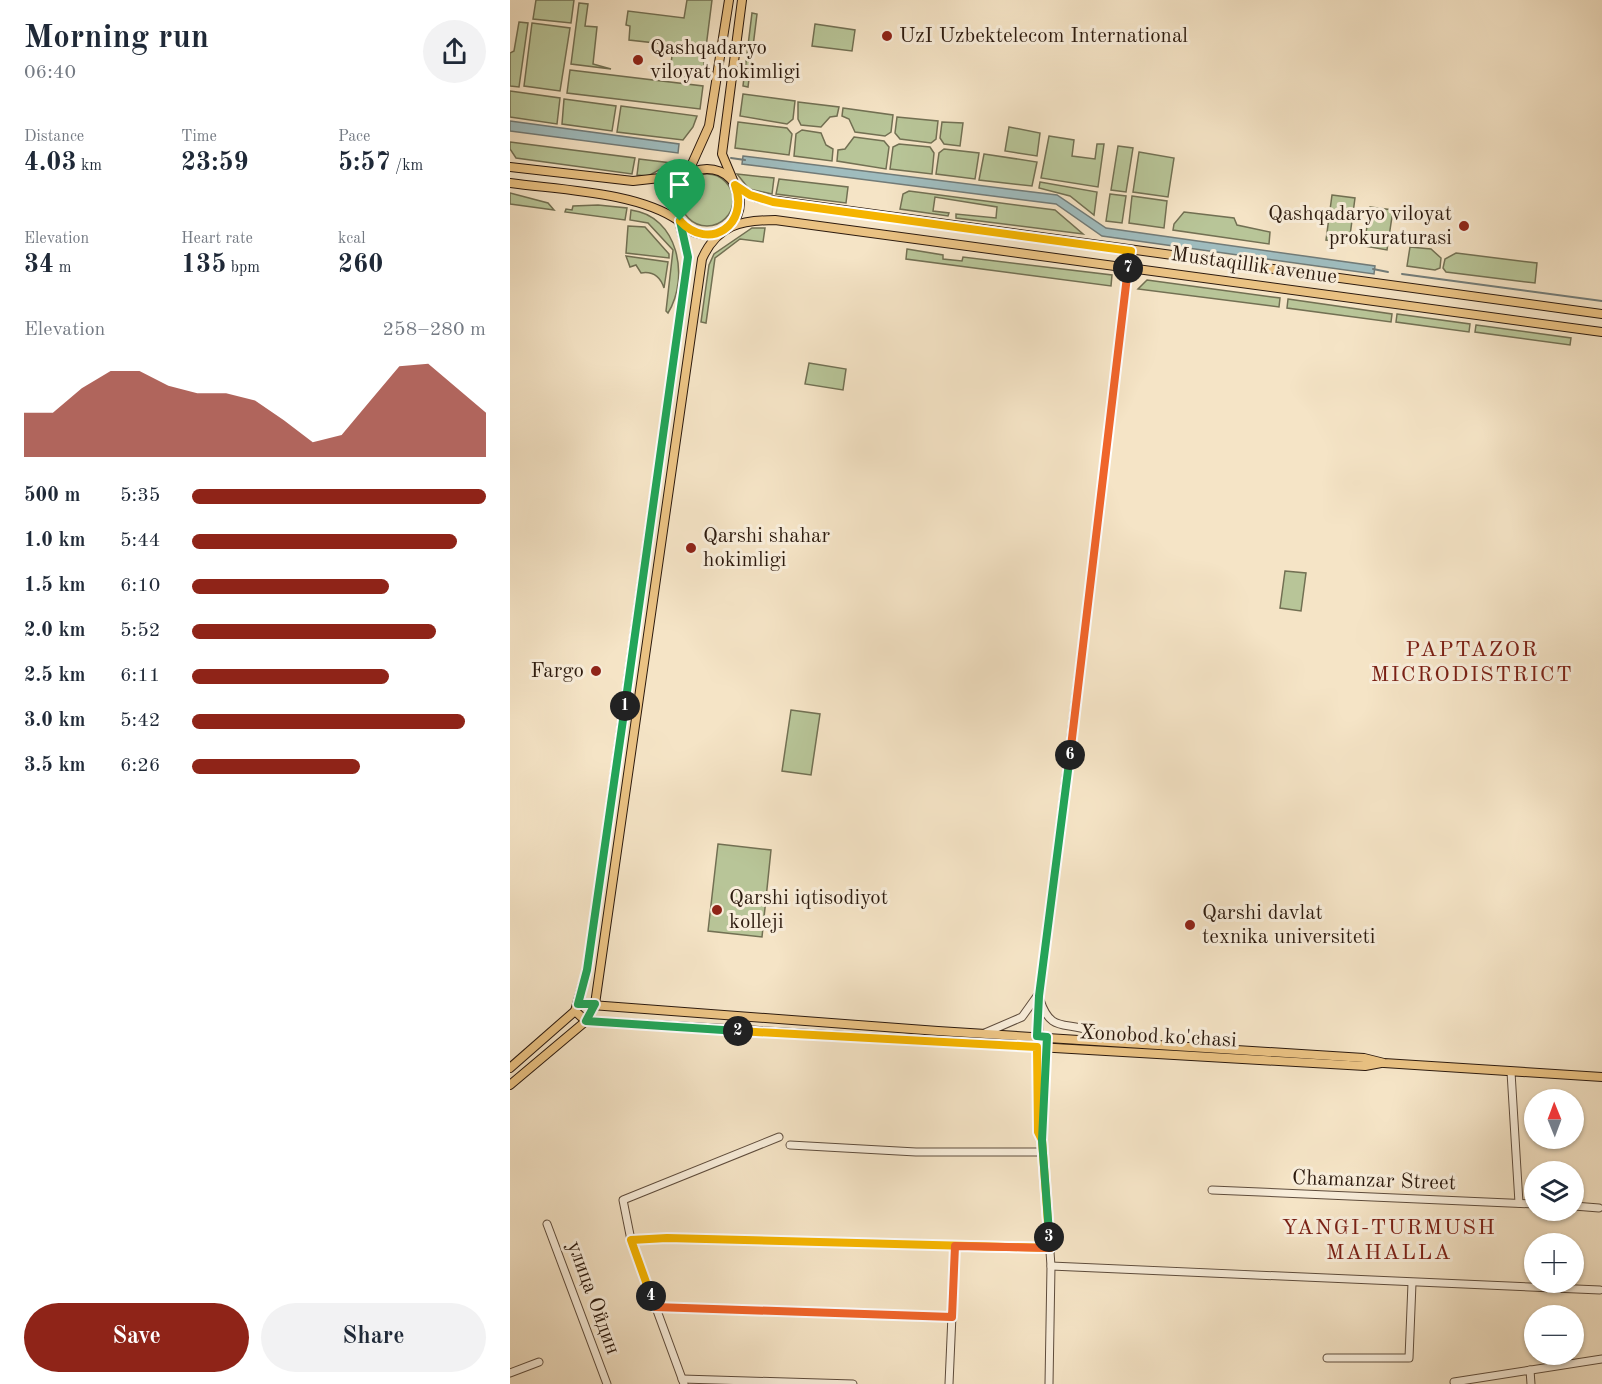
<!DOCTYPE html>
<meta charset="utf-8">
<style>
body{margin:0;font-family:"Old Standard TT",serif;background:#f2f2f3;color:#1f2937;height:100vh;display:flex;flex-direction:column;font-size:22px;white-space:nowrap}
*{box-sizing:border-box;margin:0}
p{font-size:20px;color:#747a83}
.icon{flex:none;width:33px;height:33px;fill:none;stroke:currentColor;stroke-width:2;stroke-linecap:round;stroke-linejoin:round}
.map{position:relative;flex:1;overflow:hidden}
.drawer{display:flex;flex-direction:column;background:#fff;width:510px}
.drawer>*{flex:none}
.needle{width:39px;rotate:359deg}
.buttons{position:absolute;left:1014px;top:1089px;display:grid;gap:12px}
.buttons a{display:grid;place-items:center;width:60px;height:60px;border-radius:50%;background:#fff;box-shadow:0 2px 4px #0004;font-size:30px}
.pin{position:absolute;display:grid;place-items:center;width:51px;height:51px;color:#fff;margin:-62px -26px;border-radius:50% 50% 50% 0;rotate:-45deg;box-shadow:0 0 6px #0007}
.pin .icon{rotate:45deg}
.km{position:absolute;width:30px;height:30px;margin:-15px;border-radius:50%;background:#222;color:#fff;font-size:16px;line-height:30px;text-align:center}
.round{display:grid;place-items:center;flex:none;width:63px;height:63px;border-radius:32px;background:#f2f2f3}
.headline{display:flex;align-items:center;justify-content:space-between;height:102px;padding:0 24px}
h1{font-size:33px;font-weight:700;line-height:45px}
.stats{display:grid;grid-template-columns:repeat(3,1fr);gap:9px;height:102px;padding:6px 24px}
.stats div{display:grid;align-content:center}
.stats b{font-size:26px;font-weight:700}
.stats small{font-size:16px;font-weight:400}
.stats p{font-size:16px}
.chart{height:168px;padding:12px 24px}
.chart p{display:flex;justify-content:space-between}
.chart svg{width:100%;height:108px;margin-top:6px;fill:#8f2418;opacity:.7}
.cta{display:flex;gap:12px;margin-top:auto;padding:12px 24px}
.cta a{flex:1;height:69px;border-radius:36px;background:#8f2418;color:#fff;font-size:24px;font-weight:700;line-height:69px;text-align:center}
.cta a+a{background:#f2f2f3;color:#1f2937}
ul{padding:0 24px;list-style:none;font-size:20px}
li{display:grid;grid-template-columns:96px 72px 1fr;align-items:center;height:45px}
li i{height:15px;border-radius:8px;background:#8f2418}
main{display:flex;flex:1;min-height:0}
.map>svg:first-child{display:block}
</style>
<main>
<section class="drawer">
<div class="headline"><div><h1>Morning run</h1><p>06:40</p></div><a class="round"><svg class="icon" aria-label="share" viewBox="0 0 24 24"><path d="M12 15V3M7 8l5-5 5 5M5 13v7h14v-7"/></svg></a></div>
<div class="stats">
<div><p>Distance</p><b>4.03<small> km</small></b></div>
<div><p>Time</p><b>23:59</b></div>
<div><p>Pace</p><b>5:57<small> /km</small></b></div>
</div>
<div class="stats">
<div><p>Elevation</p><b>34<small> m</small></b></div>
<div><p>Heart rate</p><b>135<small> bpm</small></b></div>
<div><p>kcal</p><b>260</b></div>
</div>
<div class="chart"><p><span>Elevation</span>258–280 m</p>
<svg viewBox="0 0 160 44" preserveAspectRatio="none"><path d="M0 44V26L10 26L20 16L30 9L40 9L50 15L60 18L70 18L80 21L90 29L100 38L110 35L120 21L130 7L140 6L150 16L160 26V44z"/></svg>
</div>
<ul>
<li><b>500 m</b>5:35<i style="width:100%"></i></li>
<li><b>1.0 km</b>5:44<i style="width:90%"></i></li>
<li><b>1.5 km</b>6:10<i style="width:67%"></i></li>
<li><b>2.0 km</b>5:52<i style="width:83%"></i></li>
<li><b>2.5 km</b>6:11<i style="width:67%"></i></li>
<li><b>3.0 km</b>5:42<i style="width:93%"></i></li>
<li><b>3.5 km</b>6:26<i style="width:57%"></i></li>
</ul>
<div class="cta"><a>Save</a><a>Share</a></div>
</section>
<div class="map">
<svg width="1092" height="1384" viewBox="0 0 1092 1384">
<rect width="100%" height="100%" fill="#f5e4c6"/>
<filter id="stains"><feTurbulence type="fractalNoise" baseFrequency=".00333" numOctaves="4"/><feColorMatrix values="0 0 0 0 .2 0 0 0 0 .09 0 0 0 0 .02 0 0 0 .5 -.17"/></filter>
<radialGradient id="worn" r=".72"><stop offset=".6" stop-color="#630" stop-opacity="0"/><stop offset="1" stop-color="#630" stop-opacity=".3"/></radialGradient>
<g fill="#b8c598" stroke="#727053" stroke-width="1.5">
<path d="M26,0H64L61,23L23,19Z"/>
<path d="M177,0H202L192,79L160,75L163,45L119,40L120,26L116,25L118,11L174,18Z"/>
<path d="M69,3L78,4L75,26L87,27L83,64L101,69L61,64Z"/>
<path d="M242,13L247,14L238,87L233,86Z"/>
<path d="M9,22L18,23L9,87L0,86V53L4,51Z"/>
<path d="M22,23L60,28L50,91L14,86Z"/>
<path d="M305,24L345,30L342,51L302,46Z"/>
<path d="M60,70L193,86L190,109L57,93Z"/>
<path d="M0,91L50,98L47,124L0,117Z"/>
<path d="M233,94L285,101L283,119L277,124L230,116Z"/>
<path d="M54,99L106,106L102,131L52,124Z"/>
<path d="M288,102L329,107L327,116L320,117L311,127L291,125L288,119Z"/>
<path d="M111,106L187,116L183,127L173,140L107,132Z"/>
<path d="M333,108L383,115L381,132L375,136L345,132L339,119L332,116Z"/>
<path d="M387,117L428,121L426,139L421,143L390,139L385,133Z"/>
<path d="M228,122L277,128L282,134L279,155L225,148Z"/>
<path d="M432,122L453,123L450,146L434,144L430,138Z"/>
<path d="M499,127L530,133L527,156L495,151Z"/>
<path d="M292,130L311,133L316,145L323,149L322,161L284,156L286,134Z"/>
<path d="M539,136L564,140L562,156L585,159L587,144H594L588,187L531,178Z"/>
<path d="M344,137L374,141L379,147L376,169L327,161L328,150L335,149Z"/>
<path d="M0,142L125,158L122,174L6,158L0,149Z"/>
<path d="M389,144L420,147L424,153L422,174L380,169L383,147Z"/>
<path d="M608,146L623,148L616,192L601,190Z"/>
<path d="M434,149L469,153L465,179L426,174L429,153Z"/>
<path d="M629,152L664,158L658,197L623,192Z"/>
<path d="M474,154L527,162L522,186L469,180Z"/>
<path d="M129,159L162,163L138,176L127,175Z"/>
<path d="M227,174L264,178L262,194L239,189Z"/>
<circle cx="197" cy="200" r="26"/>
<path d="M269,179L338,187L336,203L266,194Z"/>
<path d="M530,182L587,192L584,215L560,196L529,188Z"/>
<path d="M399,191L545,210L573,234L446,218V214L486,218L487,207L425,197L423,211L439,213L438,216L390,209L393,194Z"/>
<path d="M0,193L38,203L44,210L0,204Z"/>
<path d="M600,194L616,196L612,223L596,221Z"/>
<path d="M822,195L845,198L839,243L816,240Z"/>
<path d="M622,196L657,201L654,228L619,223Z"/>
<path d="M88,205L117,208L115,220L55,212L56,209L62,210L63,206Z"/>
<path d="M860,207L883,210L877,250L854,246Z"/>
<path d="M121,210C168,216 180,277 158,313L156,311L163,250L138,223L120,220Z"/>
<path d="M674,212L724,218L727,225L760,232L759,244L663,230L664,224Z"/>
<path d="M118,226L135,227L159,254V258L116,253Z"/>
<path d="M242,228H255L253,242L230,239L205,258L196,323L191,322L199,265L204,254Z"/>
<path d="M900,247L921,249L931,258L930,268L925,270L897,266Z"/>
<path d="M397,249L433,255V259L452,261L453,257L602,275L601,286L396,259Z"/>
<path d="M946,253L1027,263L1025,283L936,272L933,268L935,259Z"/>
<path d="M116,256L158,262L154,288C150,276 143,271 131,273L126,265L120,267Z"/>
<path d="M637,280L770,298L769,307L628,289Z"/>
<path d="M778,299L882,314L881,322L777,308Z"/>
<path d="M887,314L960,324L959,332L886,322Z"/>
<path d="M966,325L1061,338L1060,345L965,332Z"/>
<path d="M299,363L336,369L333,390L295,384Z"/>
<path d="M775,571L796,573L791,611L770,608Z"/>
<path d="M281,710L310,714L301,775L272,771Z"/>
<path d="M208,844L261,850L252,937L198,931Z"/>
</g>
<g fill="#9fbcbe" stroke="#717b78" stroke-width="1.5">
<path d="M0,121L169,144L168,153L0,131Z"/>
<path d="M233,156L547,195L596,228L865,266L864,274L592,236L546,204L232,164Z"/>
</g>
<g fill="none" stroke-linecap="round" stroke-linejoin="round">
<g stroke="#717b78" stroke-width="2">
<path d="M221,158L235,160"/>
<path d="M863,269L878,272"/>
<path d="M892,274L1092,301"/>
</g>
<g stroke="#5e4c3c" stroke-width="9">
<g id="minor">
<path d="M530,1000C541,1033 554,1021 580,1031C586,1033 592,1037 598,1041"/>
<path d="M475,1033L512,1017L527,996"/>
<path d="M537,1037L532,1139L541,1266L539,1384"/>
<path d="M1001,1072L1009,1203"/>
<path d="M532,1139L528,1132L529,996L621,251"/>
<path d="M280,1145L406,1152H532"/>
<path d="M702,1190L1024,1204"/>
<path d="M1064,1206L1089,1208"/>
<path d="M37,1224L97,1384"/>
<path d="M121,1240L157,1238L540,1248"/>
<path d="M541,1266L1090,1290"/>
<path d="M145,1307L442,1317"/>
<path d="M817,1358H899L902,1283"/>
<path d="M1020,1370L1021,1384"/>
<path d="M0,1373L29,1362"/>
<path d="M172,1379L343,1384"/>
<path d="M944,1382L1092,1359"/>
<path d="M174,1384L121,1240L113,1200L269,1137"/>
<path d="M439,1384L445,1246"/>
</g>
</g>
<g stroke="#2c1a0e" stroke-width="10">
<g id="major">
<path d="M232,0L212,154L225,185L247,198L1092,314"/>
<path d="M0,167L123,181L177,175L199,126L219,0"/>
<circle cx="197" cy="202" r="33"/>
<path d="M0,183C51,190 128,192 169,221L178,257L77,970L65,1011L0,1068"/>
<path d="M68,1004L428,1031L854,1058L874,1063L1092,1077"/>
<path d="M65,1011L76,1021L855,1066L871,1063"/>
<path d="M0,1085L76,1021L85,1004L192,259C207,225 231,220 265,220L1092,332"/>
</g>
</g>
<use href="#minor" stroke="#f8edda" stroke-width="7"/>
<use href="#major" stroke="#eac283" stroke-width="8"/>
</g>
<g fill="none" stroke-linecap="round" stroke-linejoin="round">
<g stroke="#fff" stroke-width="12">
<path id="split-1" d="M115,706L178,257L170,221"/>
</g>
<g stroke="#fff" stroke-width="12">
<path id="split-2" d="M115,706L77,970L68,1004H85L76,1021L228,1031"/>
</g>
<g stroke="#fff" stroke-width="12">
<path id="split-3" d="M228,1031L527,1047L528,1132L532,1140L539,1237"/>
</g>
<g stroke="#fff" stroke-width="12">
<path id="split-4" d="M141,1296L121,1240L157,1238L540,1248L539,1237"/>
</g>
<g stroke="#fff" stroke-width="12">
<path id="split-5" d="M141,1296L145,1307L442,1317L445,1246L540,1248L539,1233"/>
</g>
<g stroke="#fff" stroke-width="12">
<path id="split-6" d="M539,1233L532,1140L537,1037L527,1036L529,996L560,755"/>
</g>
<g stroke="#fff" stroke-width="12">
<path id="split-7" d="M560,755L618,268"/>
</g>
<g stroke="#fff" stroke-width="12">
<path id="split-8" d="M170,221C199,252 240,225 225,185L240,195L263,202L621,251L618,268"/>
</g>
<use href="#split-1" stroke="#22a559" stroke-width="8"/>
<use href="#split-2" stroke="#22a559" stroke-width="8"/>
<use href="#split-3" stroke="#f5b400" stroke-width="8"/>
<use href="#split-4" stroke="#f5b400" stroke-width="8"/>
<use href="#split-5" stroke="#f0652b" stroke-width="8"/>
<use href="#split-6" stroke="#22a559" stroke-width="8"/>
<use href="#split-7" stroke="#f0652b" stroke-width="8"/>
<use href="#split-8" stroke="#f5b400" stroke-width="8"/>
</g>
<g fill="#8f2418" stroke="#f8edda" stroke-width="2">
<circle cx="377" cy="36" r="6"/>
<circle cx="128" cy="60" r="6"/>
<circle cx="954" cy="226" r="6"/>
<circle cx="181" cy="548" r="6"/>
<circle cx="86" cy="671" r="6"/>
<circle cx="207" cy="910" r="6"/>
<circle cx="680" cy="925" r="6"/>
</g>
<g text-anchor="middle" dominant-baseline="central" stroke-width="6" stroke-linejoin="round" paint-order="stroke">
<g font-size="21" fill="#2c1a0e" stroke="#f8edda" text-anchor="start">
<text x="389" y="36">UzI Uzbektelecom International</text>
<text x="140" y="48">Qashqadaryo<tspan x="140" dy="24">viloyat hokimligi</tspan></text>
<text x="942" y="214" text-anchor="end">Qashqadaryo viloyat<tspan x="942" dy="24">prokuraturasi</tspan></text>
<text x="193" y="536">Qarshi shahar<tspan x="193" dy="24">hokimligi</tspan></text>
<text x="74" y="671" text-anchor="end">Fargo</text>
<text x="219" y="898">Qarshi iqtisodiyot<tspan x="219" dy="24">kolleji</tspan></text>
<text x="692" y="913">Qarshi davlat<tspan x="692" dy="24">texnika universiteti</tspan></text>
</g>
<g font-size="21" fill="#2c1a0e" stroke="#f8edda">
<text transform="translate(744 266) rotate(8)">Mustaqillik avenue</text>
<text transform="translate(648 1037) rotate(3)">Xonobod ko'chasi</text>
<text transform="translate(864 1181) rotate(2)">Chamanzar Street</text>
<text transform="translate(83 1298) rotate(70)">улица Ойдин</text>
</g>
<g font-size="22" letter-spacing="1.5" fill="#7a1f14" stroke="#f8edda">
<text x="962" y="650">PAРTAZOR<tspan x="962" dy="25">MICRODISTRICT</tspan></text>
<text x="879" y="1228">YANGI-TURMUSH<tspan x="879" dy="25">MAHALLA</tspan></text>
</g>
</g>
<rect width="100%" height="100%" filter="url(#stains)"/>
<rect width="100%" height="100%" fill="url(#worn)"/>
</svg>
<div class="buttons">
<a><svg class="needle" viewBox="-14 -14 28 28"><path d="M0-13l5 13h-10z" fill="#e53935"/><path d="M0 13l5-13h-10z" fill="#747a83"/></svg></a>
<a><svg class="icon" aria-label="layers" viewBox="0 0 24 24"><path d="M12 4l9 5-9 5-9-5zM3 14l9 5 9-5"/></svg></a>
<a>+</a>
<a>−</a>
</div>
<div class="pin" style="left:170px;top:221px;background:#1e9e55"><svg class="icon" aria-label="arrive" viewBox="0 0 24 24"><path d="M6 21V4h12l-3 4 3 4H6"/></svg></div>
<b class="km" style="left:115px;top:706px">1</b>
<b class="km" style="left:228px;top:1031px">2</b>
<b class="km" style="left:539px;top:1237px">3</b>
<b class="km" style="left:141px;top:1296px">4</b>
<b class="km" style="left:560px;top:755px">6</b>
<b class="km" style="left:618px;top:268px">7</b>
</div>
</main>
